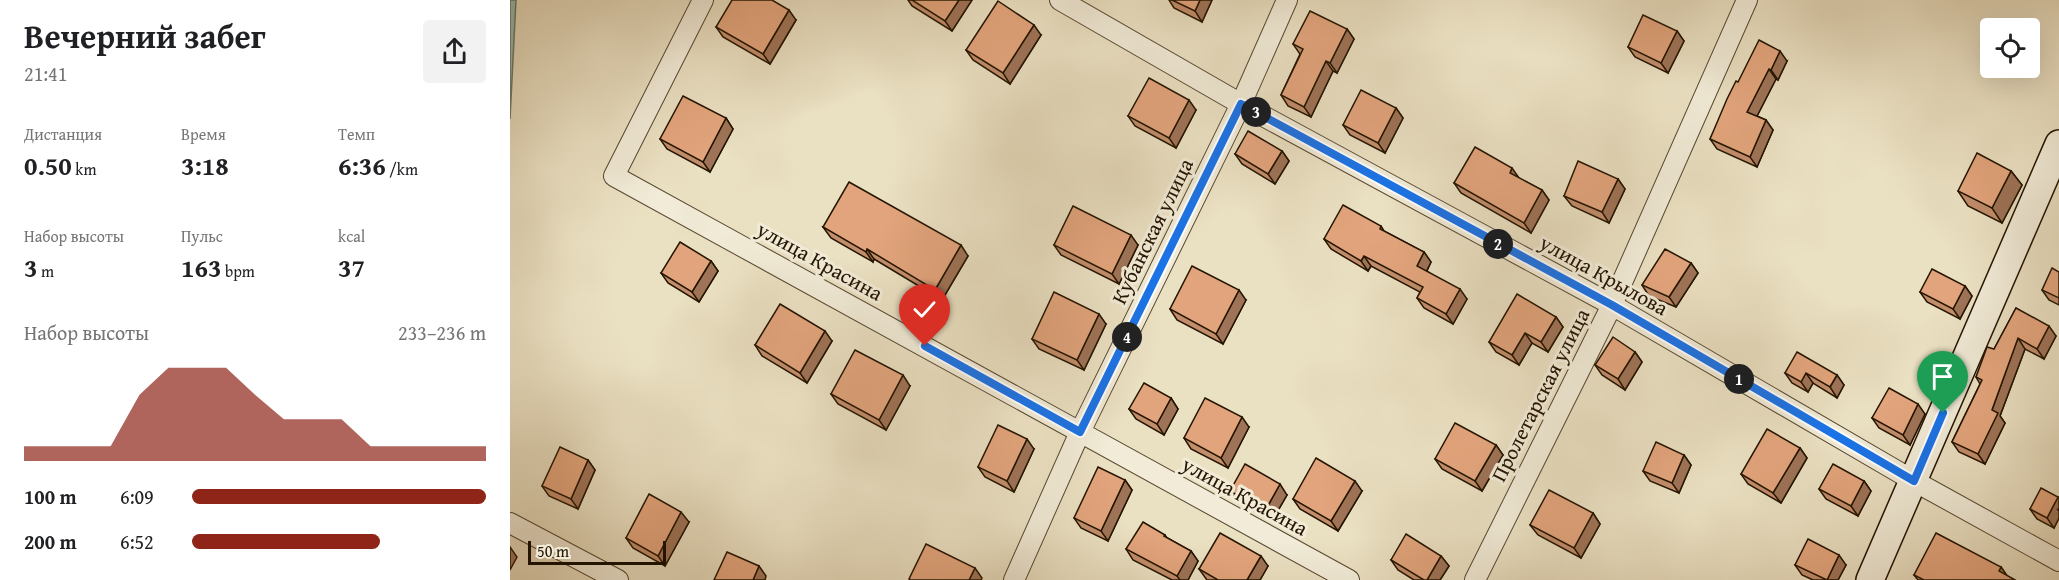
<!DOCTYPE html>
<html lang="ru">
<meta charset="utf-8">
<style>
body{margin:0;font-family:"Gentium Book Plus",serif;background:#f2f2f2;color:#202124;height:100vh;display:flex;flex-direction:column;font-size:22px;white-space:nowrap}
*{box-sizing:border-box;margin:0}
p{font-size:20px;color:#757577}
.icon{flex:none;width:33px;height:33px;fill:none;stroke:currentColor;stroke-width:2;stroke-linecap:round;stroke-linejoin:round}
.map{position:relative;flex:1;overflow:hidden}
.drawer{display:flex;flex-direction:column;background:#fff;width:510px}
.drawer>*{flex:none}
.tools{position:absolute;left:1470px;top:18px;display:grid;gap:12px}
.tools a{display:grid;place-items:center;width:60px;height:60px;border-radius:6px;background:#fff;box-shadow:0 6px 24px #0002;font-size:30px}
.scale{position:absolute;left:18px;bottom:15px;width:138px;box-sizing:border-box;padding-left:6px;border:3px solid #241400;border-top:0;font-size:16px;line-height:21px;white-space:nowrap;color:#241400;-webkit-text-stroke:4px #f1ebd7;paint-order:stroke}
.pin{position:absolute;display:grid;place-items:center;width:51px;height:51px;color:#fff;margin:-62px -26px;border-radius:50% 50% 50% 0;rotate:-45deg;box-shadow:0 0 6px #0007}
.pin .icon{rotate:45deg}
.km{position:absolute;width:30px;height:30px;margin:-15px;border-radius:50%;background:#222;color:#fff;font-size:16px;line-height:30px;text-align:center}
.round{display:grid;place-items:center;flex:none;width:63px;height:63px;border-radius:6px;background:#f2f2f2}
.head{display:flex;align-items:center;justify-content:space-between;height:102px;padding:0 24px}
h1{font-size:33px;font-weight:800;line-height:45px}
.stats{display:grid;grid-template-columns:repeat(3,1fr);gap:9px;height:102px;padding:6px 24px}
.stats div{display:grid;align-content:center}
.stats b{font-size:26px;font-weight:800}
.stats small{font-size:16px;font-weight:400}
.stats p{font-size:16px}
.chart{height:168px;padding:12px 24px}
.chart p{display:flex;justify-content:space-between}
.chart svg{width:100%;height:108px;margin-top:6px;fill:#8f2418;opacity:.7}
ul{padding:0 24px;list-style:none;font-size:20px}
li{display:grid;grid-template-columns:96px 72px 1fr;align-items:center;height:45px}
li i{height:15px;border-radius:8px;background:#8f2418}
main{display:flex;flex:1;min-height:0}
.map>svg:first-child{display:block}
</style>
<main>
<section class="drawer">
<div class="head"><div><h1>Вечерний забег</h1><p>21:41</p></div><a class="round"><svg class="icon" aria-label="share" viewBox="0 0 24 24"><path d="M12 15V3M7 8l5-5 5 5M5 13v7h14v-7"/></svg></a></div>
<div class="stats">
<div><p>Дистанция</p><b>0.50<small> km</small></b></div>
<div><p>Время</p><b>3:18</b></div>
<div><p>Темп</p><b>6:36<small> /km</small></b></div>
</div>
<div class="stats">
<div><p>Набор высоты</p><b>3<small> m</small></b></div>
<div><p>Пульс</p><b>163<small> bpm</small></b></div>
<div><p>kcal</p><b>37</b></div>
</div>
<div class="chart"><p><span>Набор высоты</span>233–236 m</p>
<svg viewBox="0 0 160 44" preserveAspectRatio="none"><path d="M0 44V38L10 38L20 38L30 38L40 17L50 6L60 6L70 6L80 17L90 27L100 27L110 27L120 38L130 38L140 38L150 38L160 38V44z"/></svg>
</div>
<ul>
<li><b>100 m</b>6:09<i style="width:100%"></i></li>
<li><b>200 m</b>6:52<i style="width:64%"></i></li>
</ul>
</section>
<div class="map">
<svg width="1549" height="580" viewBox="0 0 1549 580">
<rect width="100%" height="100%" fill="#eae0c2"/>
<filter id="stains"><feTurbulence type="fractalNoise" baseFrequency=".00333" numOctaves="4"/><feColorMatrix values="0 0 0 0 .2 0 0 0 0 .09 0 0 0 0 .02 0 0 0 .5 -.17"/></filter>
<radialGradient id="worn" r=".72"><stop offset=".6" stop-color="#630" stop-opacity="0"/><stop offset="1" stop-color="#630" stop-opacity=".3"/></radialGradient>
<path fill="#98bdb3" stroke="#6a796b" stroke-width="1.5" d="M0,0H6L0,119Z"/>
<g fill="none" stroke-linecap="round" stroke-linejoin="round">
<g stroke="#564730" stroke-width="22">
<g id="street">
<path d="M193,0L104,176L839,580"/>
<path d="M550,0L731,104L1102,305L1404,481L1549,561"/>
<path d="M0,523L108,580"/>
<path d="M504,580L570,432L731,104L777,0"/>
<path d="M965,580L1102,305L1237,0"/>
</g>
</g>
<g stroke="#241400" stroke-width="30">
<path id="secondary" d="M1360,580L1549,144"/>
</g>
<use href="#street" stroke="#f1ebd7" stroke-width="20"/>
<use href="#secondary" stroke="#f1ebd7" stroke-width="27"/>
</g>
<g fill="#c28d6b" stroke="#241400" stroke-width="1.5">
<path d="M398,0H462L442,31L402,6Z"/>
<path d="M659,0H702L692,22L664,8Z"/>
<path d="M286,20L260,64L213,37L206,27Z"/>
<path d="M837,29L844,39L827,73L823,71L801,117L778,106L771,95L790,54L783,44Z"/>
<path d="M1167,31L1174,41L1158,73L1125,57L1118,47Z"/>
<path d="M531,35L500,84L463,60L456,50Z"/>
<path d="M1277,61L1268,80L1266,79L1247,116L1256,120L1263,130L1247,167L1207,149L1200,139L1228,82Z"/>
<path d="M886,108L893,118L875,153L840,135L833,125Z"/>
<path d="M686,110L666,148L625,126L618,116Z"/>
<path d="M216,118L223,129L200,172L157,149L150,139Z"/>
<path d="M772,151L779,161L765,184L732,164L725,154Z"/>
<path d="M1501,171L1512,185L1492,223L1458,206L1448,191Z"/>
<path d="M1009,178L1032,190L1039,200L1021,233L951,193L944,183Z"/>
<path d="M1108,179L1115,189L1099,223L1062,206L1054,196Z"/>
<path d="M871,226L874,231L914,252L921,262L917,271L957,299L943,324L914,308L907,298L910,292L861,266L858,271L821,249L814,239Z"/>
<path d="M313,227L458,256L432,300L364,259L363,262L321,238Z"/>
<path d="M544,245H628L609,284L551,255Z"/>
<path d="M201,261L208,271L189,302L158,283L151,273Z"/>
<path d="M1181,263L1188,273L1166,307L1139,296L1132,285Z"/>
<path d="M1549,272V305L1539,300L1532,290Z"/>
<path d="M1455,286L1462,296L1450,319L1417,302L1410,292Z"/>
<path d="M736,300L713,344L667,320L660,309Z"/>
<path d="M1506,308L1546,336L1534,359L1515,349L1490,416L1495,423L1475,464L1449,452L1442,442L1470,384L1466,377L1484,349Z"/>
<path d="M1046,317L1053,327L1038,352L1022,343L1009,365L986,352L979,342Z"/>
<path d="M596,324L574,370L529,349L522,339Z"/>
<path d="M322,341L297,383L252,356L245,345Z"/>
<path d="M1125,352L1132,362L1115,390L1092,375L1085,365Z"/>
<path d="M1275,373L1327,375L1334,385L1327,398L1303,383L1298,392L1282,383Z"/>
<path d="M400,386L376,430L328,404L321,394Z"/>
<path d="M661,398L668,409L654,435L626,419L619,409Z"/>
<path d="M1415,414L1400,445L1369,428L1362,418Z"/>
<path d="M739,427L718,468L681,449L674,438Z"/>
<path d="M986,445L993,455L972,491L932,469L925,459Z"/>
<path d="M1290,448L1297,458L1271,503L1238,484L1231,474Z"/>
<path d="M524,449L504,492L475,477L468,467Z"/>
<path d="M1174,455L1181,465L1169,493L1140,481L1133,471Z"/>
<path d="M78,460L85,470L68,509L39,496L32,486Z"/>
<path d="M615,480L622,490L598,541L571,528L564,518Z"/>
<path d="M1354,481L1361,491L1348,516L1316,499L1309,489Z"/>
<path d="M720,491L777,495L762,521L727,501Z"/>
<path d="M852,491L828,531L790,509L783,499Z"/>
<path d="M1548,497L1549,498V518L1544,528L1527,519L1520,509Z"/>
<path d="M1083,513L1090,524L1071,558L1028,535L1020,525Z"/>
<path d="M179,522L155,566L123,548L116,538Z"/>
<path d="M655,535L657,538L681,551L688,561L678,580H662L623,560L616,549Z"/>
<path d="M931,556L939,566L930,580H904L888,570L881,560Z"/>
<path d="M1285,565H1336L1328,580H1303L1292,575Z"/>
<path d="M758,566L750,580H697L689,569Z"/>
<path d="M1491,567L1497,576L1505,580H1408L1404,575Z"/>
</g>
<g fill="#9e7357" stroke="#241400" stroke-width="1.5">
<path d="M449,0H462L442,31L435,21Z"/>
<path d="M690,0H702L692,22L685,11Z"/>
<path d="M279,10L286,20L260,64L253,54Z"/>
<path d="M524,25L531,35L500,84L493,73Z"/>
<path d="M837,29L844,39L827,73L820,63Z"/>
<path d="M1167,31L1174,41L1158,73L1151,63Z"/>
<path d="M1270,51L1277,61L1268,80L1261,70Z"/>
<path d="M816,61L823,71L801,117L794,107Z"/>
<path d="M1259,69L1266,79L1244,122L1237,112Z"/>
<path d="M679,100L686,110L666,148L659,138Z"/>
<path d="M886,108L893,118L875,153L868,143Z"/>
<path d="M216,118L223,129L200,172L193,162Z"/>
<path d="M1256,120L1263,130L1247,167L1240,157Z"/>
<path d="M772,151L779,161L765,184L758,174Z"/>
<path d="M1002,168L1009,178L1000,173Z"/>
<path d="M1501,171L1512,185L1492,223L1482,208Z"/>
<path d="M1108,179L1115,189L1099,223L1092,212Z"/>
<path d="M1032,190L1039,200L1021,233L1014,223Z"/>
<path d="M621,235L628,245L609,284L602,274Z"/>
<path d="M451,245L458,256L432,300L425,290Z"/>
<path d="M357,249L364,259L363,262L356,252Z"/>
<path d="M914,252L921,262L914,276L907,266Z"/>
<path d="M854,256L861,266L858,271L851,261Z"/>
<path d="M201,261L208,271L189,302L182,292Z"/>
<path d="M1181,263L1188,273L1166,307L1159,297Z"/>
<path d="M1455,286L1462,296L1450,319L1443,309Z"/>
<path d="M950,289L957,299L943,324L936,314Z"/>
<path d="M729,290L736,300L713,344L706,334Z"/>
<path d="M589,314L596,324L574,370L567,360Z"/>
<path d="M1046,317L1053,327L1038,352L1031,342Z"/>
<path d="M1539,326L1546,336L1534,359L1527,349Z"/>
<path d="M315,331L322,341L297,383L290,373Z"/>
<path d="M1015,333L1022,343L1009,365L1002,355Z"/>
<path d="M1508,338L1515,349L1490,416L1495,423L1475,464L1468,454L1482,410Z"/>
<path d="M1125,352L1132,362L1115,390L1108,379Z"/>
<path d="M1296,373L1303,383L1298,392L1291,382Z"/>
<path d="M393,375L400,386L376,430L369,420Z"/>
<path d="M1327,375L1334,385L1327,398L1320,387Z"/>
<path d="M661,398L668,409L654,435L647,424Z"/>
<path d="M1408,404L1415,414L1400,445L1393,435Z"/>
<path d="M732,417L739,427L718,468L711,458Z"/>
<path d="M517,439L524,449L504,492L497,481Z"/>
<path d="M986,445L993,455L972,491L965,481Z"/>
<path d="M1290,448L1297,458L1271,503L1263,493Z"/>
<path d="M1174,455L1181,465L1169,493L1162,483Z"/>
<path d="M78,460L85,470L68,509L61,499Z"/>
<path d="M615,480L622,490L598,541L591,531Z"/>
<path d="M845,481L852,491L828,531L821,521Z"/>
<path d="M1354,481L1361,491L1348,516L1341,506Z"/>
<path d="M770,484L777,495L762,521L755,511Z"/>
<path d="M1548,497L1549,498V510L1547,509L1549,511V518L1544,528L1537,518Z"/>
<path d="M171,512L179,522L155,566L148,556Z"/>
<path d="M1083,513L1090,524L1071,558L1064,548Z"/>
<path d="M0,547L7,557L0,570Z"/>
<path d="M681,551L688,561L678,580H670L667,576Z"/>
<path d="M1329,555L1336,565L1328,580H1317Z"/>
<path d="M751,556L758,566L750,580H737Z"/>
<path d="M931,556L939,566L930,580H917Z"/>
<path d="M249,566L256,576L255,580H243Z"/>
<path d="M1491,567L1498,577L1489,571Z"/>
<path d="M465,568L472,578L471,580H459Z"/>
</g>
<g fill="#e2a47c" stroke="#241400" stroke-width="1.5">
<path d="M222,0H262L279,10L253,54L206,27Z"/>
<path d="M402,0H449L435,21Z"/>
<path d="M662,0H690L685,11Z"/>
<path d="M488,1L524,25L493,73L456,50Z"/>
<path d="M800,11L837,29L820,63L816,61L794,107L771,95L793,49L783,44Z"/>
<path d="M1133,15L1167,31L1151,63L1118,47Z"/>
<path d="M1249,40L1270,51L1261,70L1259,69L1237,112L1256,120L1240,157L1200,139L1217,99L1226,81L1228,82Z"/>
<path d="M639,78L679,100L659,138L618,116Z"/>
<path d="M851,90L886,108L868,143L833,125Z"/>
<path d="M173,96L216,118L193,162L150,139Z"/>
<path d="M738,131L772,151L758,174L725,154Z"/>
<path d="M965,147L1002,168L1000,173L1032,190L1014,223L944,183Z"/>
<path d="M1467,153L1501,171L1482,208L1448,191Z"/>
<path d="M1068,161L1108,179L1092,212L1054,196Z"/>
<path d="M339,182L451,245L425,290L357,249L356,252L313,227Z"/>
<path d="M833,205L871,226L870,229L914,252L907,266L950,289L936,314L907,298L913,287L854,256L851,261L814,239Z"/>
<path d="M563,206L621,235L602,274L544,245Z"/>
<path d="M170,242L201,261L182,292L151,273Z"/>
<path d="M1155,249L1181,263L1159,297L1132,285Z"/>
<path d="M682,266L729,290L706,334L660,309Z"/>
<path d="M1542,268L1549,272V298L1532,290Z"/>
<path d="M1422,269L1455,286L1443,309L1410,292Z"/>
<path d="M544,292L589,314L567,360L522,339Z"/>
<path d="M1007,294L1046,317L1031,342L1015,333L1002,355L979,342Z"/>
<path d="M270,304L315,331L290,373L245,345Z"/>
<path d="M1506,308L1539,326L1527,349L1508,338L1482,410L1488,413L1468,454L1442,442L1472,380L1466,377L1477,347L1484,349Z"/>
<path d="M1103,337L1125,352L1108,379L1085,365Z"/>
<path d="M345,350L393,375L369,420L321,394Z"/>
<path d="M1287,352L1327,375L1320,387L1296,373L1291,382L1275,373Z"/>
<path d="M634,383L661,398L647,424L619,409Z"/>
<path d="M1379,388L1408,404L1393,435L1362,418Z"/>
<path d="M695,398L732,417L711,458L674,438Z"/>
<path d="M945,423L986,445L965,481L925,459Z"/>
<path d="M488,425L517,439L497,481L468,467Z"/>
<path d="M1257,429L1290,448L1263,493L1231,474Z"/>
<path d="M1146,442L1174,455L1162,483L1133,471Z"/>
<path d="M50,447L78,460L61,499L32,486Z"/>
<path d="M806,458L845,481L821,521L783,499Z"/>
<path d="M735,464L770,484L755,511L720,491Z"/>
<path d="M1323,464L1354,481L1341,506L1309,489Z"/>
<path d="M588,467L615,480L591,531L564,518Z"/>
<path d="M1531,488L1548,497L1537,518L1520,509Z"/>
<path d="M1039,490L1083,513L1064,548L1020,525Z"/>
<path d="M139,494L171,512L148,556L116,538Z"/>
<path d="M633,522L655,535L654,536L681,551L667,576L616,549Z"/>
<path d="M710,533L751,556L737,580H708L689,569Z"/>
<path d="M1426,533L1491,567L1489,571L1505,580H1414L1404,575Z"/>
<path d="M896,534L931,556L917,580H914L881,560Z"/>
<path d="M1298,539L1329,555L1317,580L1285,565Z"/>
<path d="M416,544L465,568L459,580H401L399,579Z"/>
<path d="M217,552L249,566L243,580H204Z"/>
</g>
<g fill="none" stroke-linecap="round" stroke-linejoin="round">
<g stroke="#fff" stroke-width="12">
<path id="route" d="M415,346L570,432L731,104L1102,305L1404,481L1433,413"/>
</g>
<use href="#route" stroke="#1a73e8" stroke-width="8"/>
</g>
<g text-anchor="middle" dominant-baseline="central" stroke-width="6" stroke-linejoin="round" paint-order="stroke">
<g font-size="21" fill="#241400" stroke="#f1ebd7">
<text transform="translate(642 231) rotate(-64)">Кубанская улица</text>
<text transform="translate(310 261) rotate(29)">улица Красина</text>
<text transform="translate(1094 275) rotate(29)">улица Крылова</text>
<text transform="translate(1030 395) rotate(-63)">Пролетарская улица</text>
<text transform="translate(735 496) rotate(29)">улица Красина</text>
</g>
</g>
<rect width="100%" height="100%" filter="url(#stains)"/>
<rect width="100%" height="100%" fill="url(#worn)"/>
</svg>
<div class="tools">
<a><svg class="icon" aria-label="locate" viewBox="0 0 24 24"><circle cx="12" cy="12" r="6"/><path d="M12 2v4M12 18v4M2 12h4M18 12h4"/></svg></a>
</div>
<div class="scale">50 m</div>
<div class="pin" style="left:1433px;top:413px;background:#1e9e55"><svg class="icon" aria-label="arrive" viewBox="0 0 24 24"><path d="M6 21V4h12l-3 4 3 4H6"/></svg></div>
<div class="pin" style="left:415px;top:346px;background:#d93025"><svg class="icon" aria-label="check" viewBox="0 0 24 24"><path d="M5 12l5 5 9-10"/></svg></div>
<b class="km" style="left:1229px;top:379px">1</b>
<b class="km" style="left:988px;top:244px">2</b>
<b class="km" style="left:746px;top:112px">3</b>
<b class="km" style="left:617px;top:337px">4</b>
</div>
</main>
